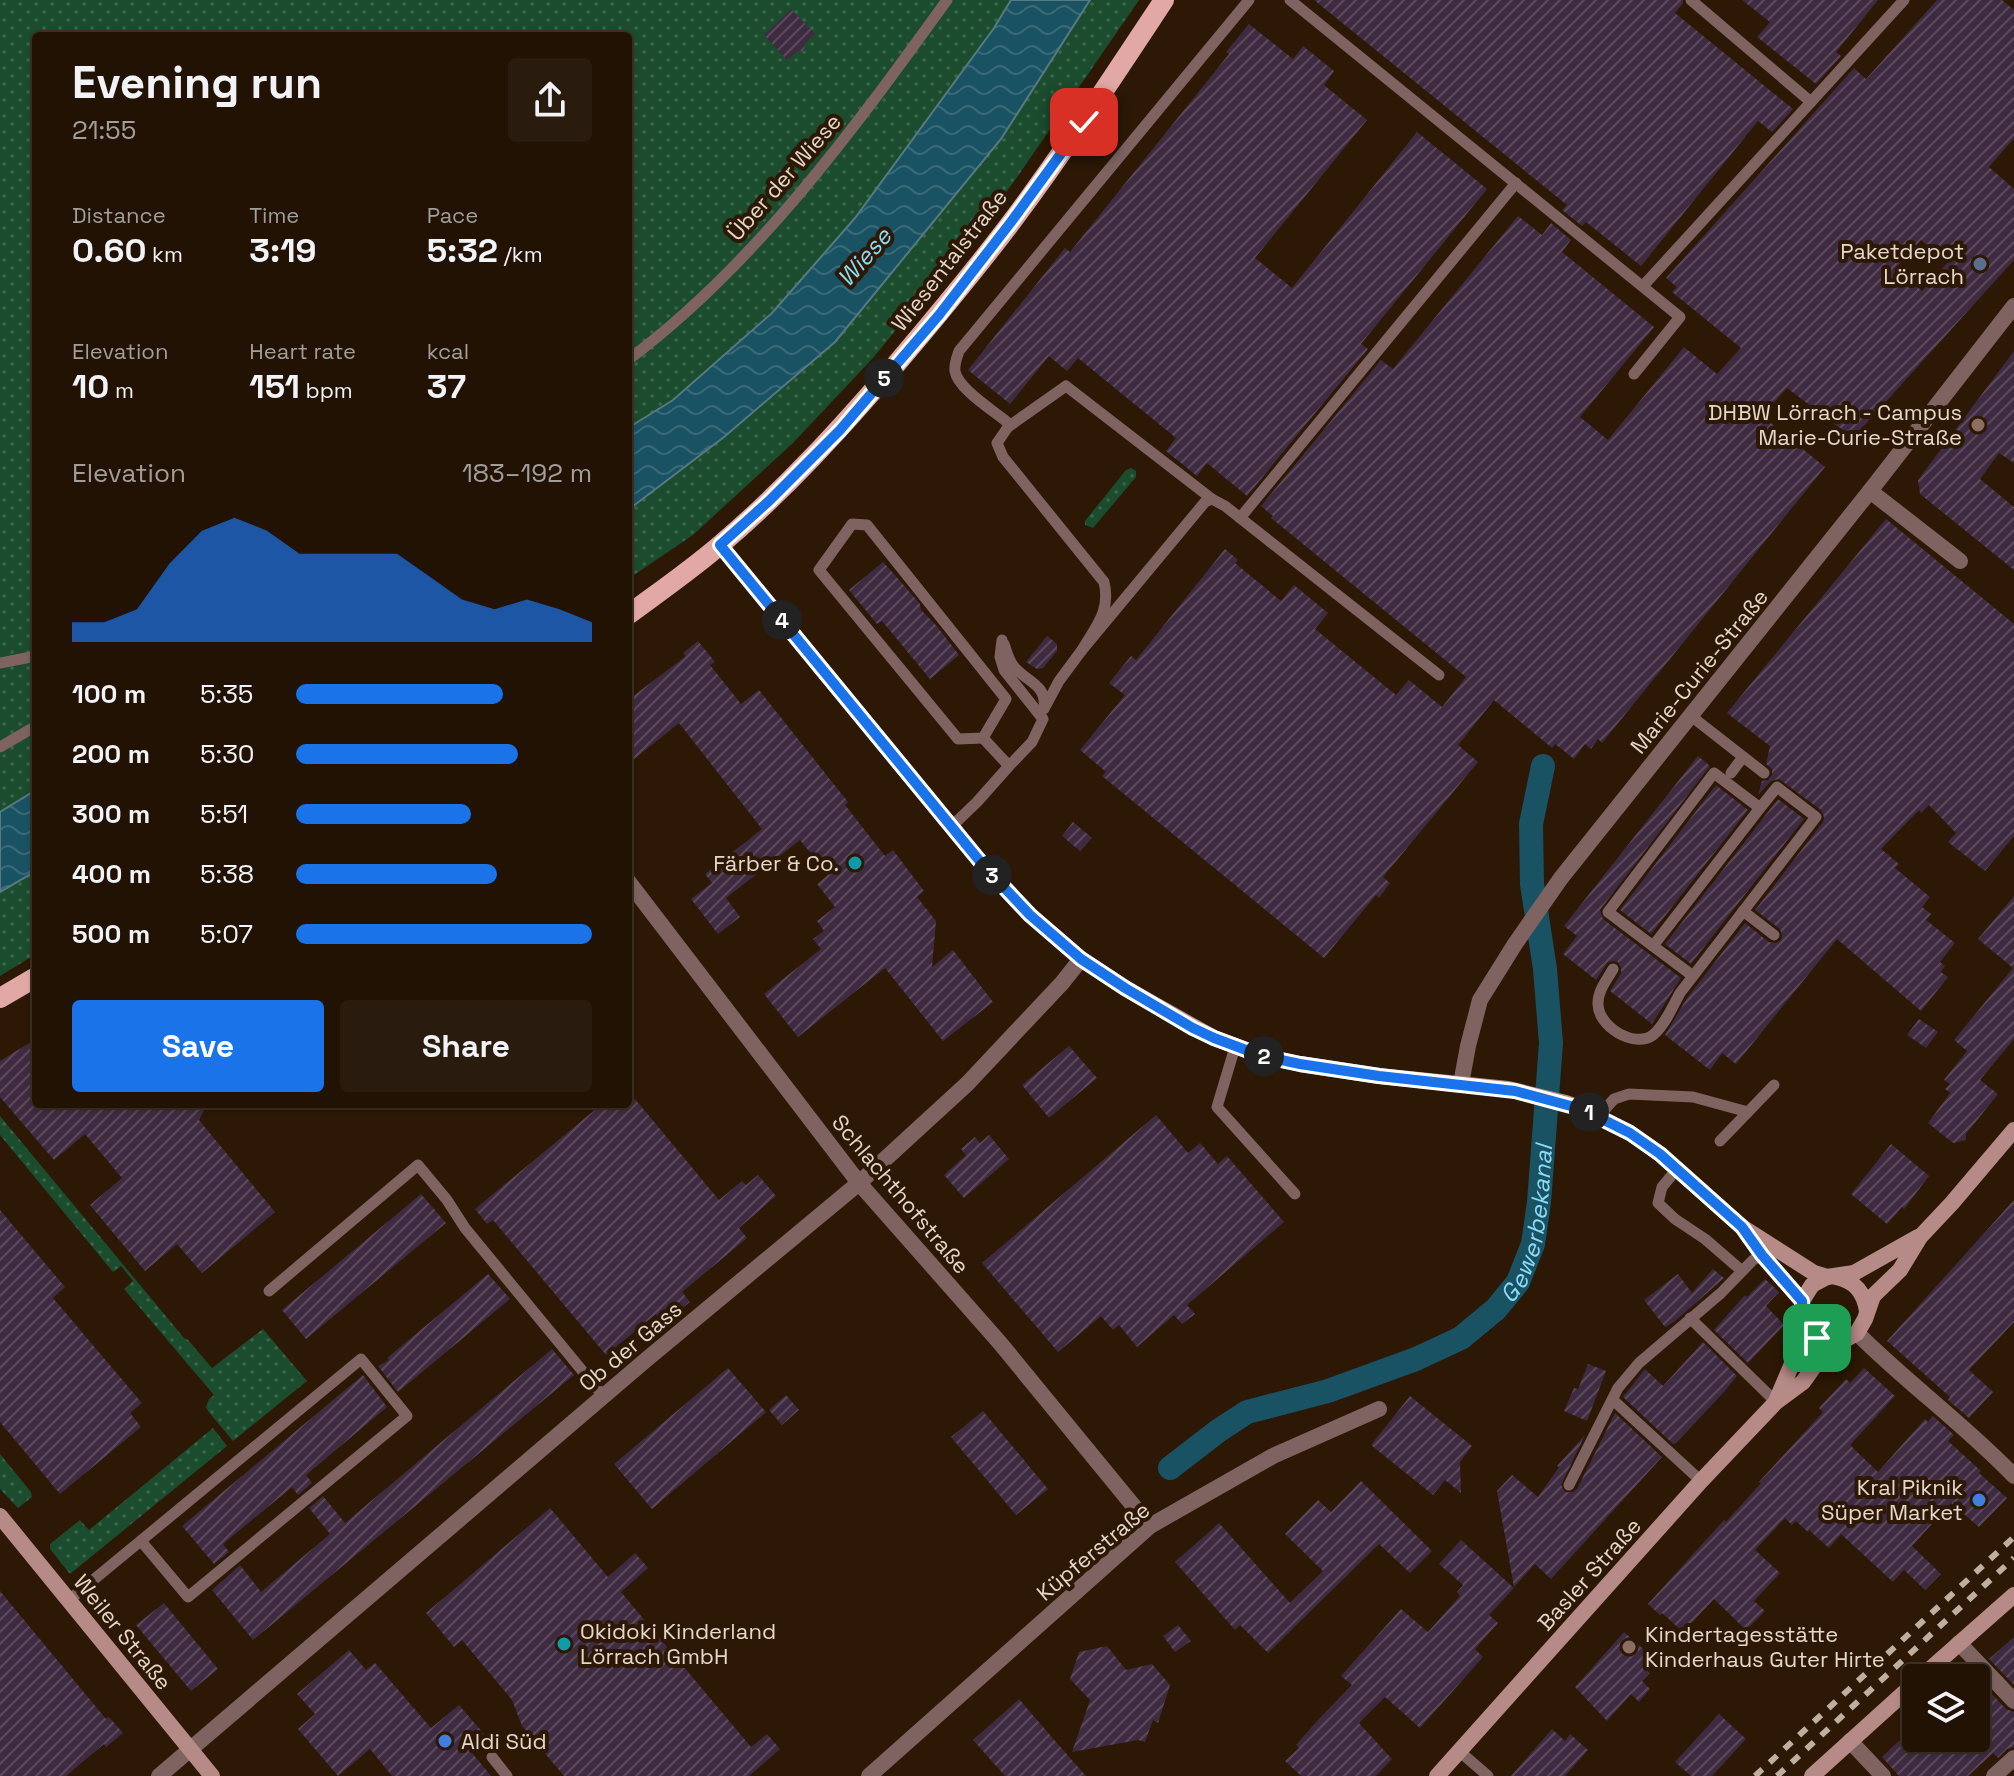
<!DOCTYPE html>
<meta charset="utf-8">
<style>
body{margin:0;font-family:"Space Grotesk",sans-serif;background:#291b0d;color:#f1f3f6;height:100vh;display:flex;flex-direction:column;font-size:30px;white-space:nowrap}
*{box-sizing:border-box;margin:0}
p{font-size:26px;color:#a29e9a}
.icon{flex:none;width:44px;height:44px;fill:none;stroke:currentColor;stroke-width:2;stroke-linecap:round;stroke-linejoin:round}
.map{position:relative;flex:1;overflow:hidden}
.sheet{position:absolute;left:32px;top:32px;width:600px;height:1076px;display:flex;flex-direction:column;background:#211203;border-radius:8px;box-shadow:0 2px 6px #0004,0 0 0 2px #3e3225}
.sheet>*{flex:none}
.tools{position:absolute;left:1902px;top:1664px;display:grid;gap:16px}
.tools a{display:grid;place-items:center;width:88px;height:88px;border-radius:8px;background:#211203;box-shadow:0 2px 6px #0004,0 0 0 2px #3e3225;font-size:40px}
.pin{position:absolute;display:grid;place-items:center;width:68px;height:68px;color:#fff;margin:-34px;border-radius:16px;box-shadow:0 4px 12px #0006}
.km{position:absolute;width:40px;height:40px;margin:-20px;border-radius:50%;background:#222;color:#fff;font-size:22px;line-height:40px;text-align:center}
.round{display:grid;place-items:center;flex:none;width:84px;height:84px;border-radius:8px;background:#291b0d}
.overview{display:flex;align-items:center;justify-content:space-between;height:136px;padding:0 40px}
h1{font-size:44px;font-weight:700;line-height:60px}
.metrics{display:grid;grid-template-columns:repeat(3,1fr);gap:12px;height:136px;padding:8px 40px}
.metrics div{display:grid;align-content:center}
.metrics b{font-size:34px;font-weight:700}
.metrics small{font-size:22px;font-weight:400}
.metrics p{font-size:22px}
.chart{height:224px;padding:16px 40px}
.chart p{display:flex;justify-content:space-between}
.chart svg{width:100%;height:144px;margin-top:8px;fill:#1a73e8;opacity:.7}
.action{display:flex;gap:16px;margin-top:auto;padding:16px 40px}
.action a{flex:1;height:92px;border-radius:8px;background:#1a73e8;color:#fff;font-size:32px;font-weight:700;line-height:92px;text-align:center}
.action a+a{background:#291b0d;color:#f1f3f6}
ul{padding:0 40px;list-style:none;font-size:26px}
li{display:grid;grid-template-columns:128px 96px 1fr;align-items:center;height:60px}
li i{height:20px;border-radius:10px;background:#1a73e8}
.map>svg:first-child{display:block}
</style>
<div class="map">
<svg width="2014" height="1776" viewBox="0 0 2014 1776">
<defs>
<pattern id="grass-dots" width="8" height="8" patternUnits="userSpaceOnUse" patternTransform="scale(2)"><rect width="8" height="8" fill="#1a4c2d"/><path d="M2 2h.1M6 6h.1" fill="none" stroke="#3b654a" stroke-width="1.8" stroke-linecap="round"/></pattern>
<pattern id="water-waves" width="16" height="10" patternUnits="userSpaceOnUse" patternTransform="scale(2)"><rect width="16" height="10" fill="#195263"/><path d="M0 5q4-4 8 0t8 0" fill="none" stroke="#3a6a78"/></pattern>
<pattern id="building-hatch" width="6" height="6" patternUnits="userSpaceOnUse" patternTransform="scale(2)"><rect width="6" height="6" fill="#3f2b41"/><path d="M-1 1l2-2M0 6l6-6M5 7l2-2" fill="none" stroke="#5b495b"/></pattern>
</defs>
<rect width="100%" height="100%" fill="#2c1804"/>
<g fill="url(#grass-dots)">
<path d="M0,0H1011L994,28L855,219L772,313L673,400L628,428V36H36V790L0,812Z"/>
<path d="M1090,0H1139L1013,183L947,268L873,358L793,443L693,535L628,579V510L724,437L835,342L1001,139Z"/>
<path d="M1131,468L1136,471V477L1093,528L1085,525V521L1126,470Z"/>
<path d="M36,871V954L0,976V892Z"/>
<path d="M0,1116L184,1338L188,1340L212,1368L263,1329L307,1381L233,1441L208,1411L206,1407L209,1399L214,1395L124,1289L133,1281L121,1266L113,1272L0,1135Z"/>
<path d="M213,1428L227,1446L70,1574L50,1549V1544L80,1520L89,1530Z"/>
<path d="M0,1454L31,1492L32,1497L18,1508L0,1489Z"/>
</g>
<g fill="url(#water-waves)" stroke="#567a82" stroke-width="2">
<path d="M1011,0H1090L1001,139L835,342L724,437L628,510V428L673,400L772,313L855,218L994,28Z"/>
<path d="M36,790V871L0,892V812Z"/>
</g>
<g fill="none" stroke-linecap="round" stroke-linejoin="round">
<path stroke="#195263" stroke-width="24" id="s1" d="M1170,1468L1218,1431L1247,1412L1328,1391L1416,1359L1461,1338L1496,1309L1518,1282L1533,1244L1539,1202L1551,1043L1545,969L1532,884L1531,824L1543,766"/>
</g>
<g fill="url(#building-hatch)" fill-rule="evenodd">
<path d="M1314,0H1683V3L1675,13L1793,109L1772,132L1758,121L1641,266L1586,222L1582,226L1562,210L1567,205Z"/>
<path d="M1742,0H1878L1836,52L1841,56L1816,84L1757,37L1770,22Z"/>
<path d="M1937,0H2002L2014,10V138L1989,167L2014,189V260L1853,438L1787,388L1762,416L1825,467L1602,743L1598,739L1591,749L1585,744L1574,759L1555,744L1552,748L1494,700L1458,745L1478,762L1383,877L1390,883L1379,898L1376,895L1324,958L1102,776L1106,772L1080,750L1125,695L1109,683L1131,656L1136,660L1225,549L1238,560L1235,563L1281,601L1294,585L1328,613L1315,629L1396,695L1409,680L1442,707L1466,677L1271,518L1273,516L1261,506L1381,360L1393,369L1518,216L1542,235L1551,223L1571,240L1562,252L1654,327L1580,417L1608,440L1684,347L1717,374L1741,348L1672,292L1677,287L1666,278L1854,68L1866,79ZM1921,240L1947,263L1922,291L1897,267Z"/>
<path d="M791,9L815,34L804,44L805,51H798L787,60L764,35Z"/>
<path d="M1249,24L1293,59L1303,46L1334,71L1324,85L1367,120L1255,258L1292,288L1417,132L1487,189L1361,344L1368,349L1247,496L1207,463L1197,476L1166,451L1176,438L1078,358L1067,371L1049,356L1010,404L968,370L1065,248L1070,252L1229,54L1226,52Z"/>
<path d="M2014,351V463L1999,453L1980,479L2014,507V570L1920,494L1918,480Z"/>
<path d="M1886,519L2014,624V836L1985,871L1948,842L1956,833L1929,805L1921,813L1919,810L1881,849L1899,864L1895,868L1930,897L1922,907L1931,914L1926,920L1955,943L1940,962L1945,966L1941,972L1948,977L1921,1011L1837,939L1736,1064L1722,1053L1710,1070L1665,1035L1687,998L1745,923L1769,942L1776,943L1781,940L1782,935L1780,929L1755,910L1823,822L1824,817L1821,810L1779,779L1771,781L1758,795L1762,781L1768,780L1772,775V769L1766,764L1770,746L1727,713Z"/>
<path d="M883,562L901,582L920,604L921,610L936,625L959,655L930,679L882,621L877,624L849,590Z"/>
<path d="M1047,636L1057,644V651L1043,668L1037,669L1026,662Z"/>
<path d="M698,641L715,662L710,665L741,704L759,690L848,802L845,805L885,856L893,850L924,891L917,897L936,921L932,967L953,950L993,1002L943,1041L885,968L798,1037L764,994L821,949L813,939L824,931L817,921L835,907L817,884L828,875L800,840L726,898L740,917L718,934L691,899L712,883L705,874L762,829L679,723L628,764V700L686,656L683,653Z"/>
<path d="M1698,756L1710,766L1600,910L1603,919L1681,978L1652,1024L1610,991L1621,973V968L1618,962L1614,961L1608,962L1596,980L1563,954L1577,936L1564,926Z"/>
<path d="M1716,785L1748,810L1651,934L1620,910Z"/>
<path d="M1778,799L1804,819L1691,964L1665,944Z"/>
<path d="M1073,822L1092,838L1080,851L1062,836Z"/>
<path d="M2014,896V1039L1980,1080L1998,1094L1966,1134V1140L1953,1143L1928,1123L1950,1093L1945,1089L1950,1084L1944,1080L1967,1051L1954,1040L2013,968L1978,939Z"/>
<path d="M1919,1019L1938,1032L1926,1048L1907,1035Z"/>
<path d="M31,1042L36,1052V1104H207L199,1120L275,1212L202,1273L177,1244L145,1271L90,1205L122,1178L85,1134L54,1160L0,1097V1061Z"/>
<path d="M1069,1046L1097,1078L1049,1118L1022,1085Z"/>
<path d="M635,1099L719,1200L742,1181L746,1185L758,1175L776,1196L739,1228L747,1238L682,1292L690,1302L664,1323L656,1314L606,1355L493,1220L487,1224L475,1209L602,1104H630Z"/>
<path d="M1156,1115L1188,1153L1200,1143L1218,1164L1227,1156L1284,1222L1187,1305L1195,1314L1182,1324L1174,1315L1137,1347L1119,1325L1113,1330L1101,1316L1058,1352L982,1263Z"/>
<path d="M989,1135L1009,1159L964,1198L944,1175L966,1155L961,1149L975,1137L980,1143Z"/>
<path d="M1891,1144L1929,1176L1904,1209L1902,1207L1887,1224L1851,1194Z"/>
<path d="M421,1194L446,1223L306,1339L282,1310Z"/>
<path d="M2014,1200V1322L1969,1370L1993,1392L1969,1418L1948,1400L1950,1397L1887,1341Z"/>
<path d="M0,1210L65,1287L53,1298L142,1403L130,1413L141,1427L60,1494L0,1422Z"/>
<path d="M1713,1269L1724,1278L1674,1322L1665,1327L1644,1300L1678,1274L1692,1293Z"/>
<path d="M488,1274L510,1299L398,1392L378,1366L389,1360L387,1358Z"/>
<path d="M1765,1279L1779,1292L1766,1306L1784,1325L1748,1363L1714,1330L1745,1295L1747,1297Z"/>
<path d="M1703,1342L1737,1376L1724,1392L1676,1443L1673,1444L1623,1397L1645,1369L1663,1386Z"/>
<path d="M552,1349L574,1375L253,1640L212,1590L240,1565L261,1592L330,1534L309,1508L323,1496L345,1523Z"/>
<path d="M1588,1364L1606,1371L1587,1421L1564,1411L1574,1388L1578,1389Z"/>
<path d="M728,1368L766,1412L652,1509L614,1464Z"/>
<path d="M1864,1368L1895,1396L1850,1445L1878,1472L1925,1419L1928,1422L1933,1416L1954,1435L1948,1441L1981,1471L1979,1473L2007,1498L1979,1527L1951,1503L1912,1546L1941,1574L1925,1590L1904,1570L1893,1582L1841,1534L1829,1548L1809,1530L1808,1532L1796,1521L1792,1525L1785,1518L1755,1550L1780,1573L1754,1601L1765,1611L1746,1630L1714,1599L1683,1632L1662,1613L1660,1615L1648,1604L1724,1520L1726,1522L1761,1483L1759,1482L1823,1412L1819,1408L1846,1379L1850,1383Z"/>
<path d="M363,1375L387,1407L306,1475L312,1483L298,1495L292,1487L223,1544L229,1552L214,1564L182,1526Z"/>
<path d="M786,1395L799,1410L782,1425L769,1410Z"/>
<path d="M1410,1396L1472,1446L1460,1462L1461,1493L1445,1480L1433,1495L1371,1445Z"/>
<path d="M983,1411L1048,1489L1016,1515L951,1437Z"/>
<path d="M1615,1413L1662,1457L1551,1579L1535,1564L1514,1587L1497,1491L1512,1475L1538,1497L1559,1467L1557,1466L1585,1435L1561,1485L1565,1492H1573L1577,1489Z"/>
<path d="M1361,1481L1432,1551L1410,1573L1379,1544L1268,1653L1240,1625L1235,1630L1175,1562L1219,1523L1290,1603L1323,1571L1285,1534L1318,1500L1331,1512Z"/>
<path d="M550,1508L608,1577L635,1553L648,1568L621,1592L751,1747L767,1734L780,1749L749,1776H564L522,1726L512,1700L462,1640L454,1647L426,1613Z"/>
<path d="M1461,1540L1514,1588L1489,1615L1498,1623L1475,1649L1483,1657L1420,1728L1385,1697L1359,1723L1392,1759L1376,1776H1301L1285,1761L1299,1748L1296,1745L1317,1721L1352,1685L1341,1676L1401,1609L1428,1632L1460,1596L1457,1592L1463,1585L1439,1564Z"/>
<path d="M0,1591L106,1719L109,1717L123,1733L106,1747L104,1744L66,1776H0Z"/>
<path d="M164,1603L218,1669L191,1691L136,1625Z"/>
<path d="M1178,1625L1191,1641L1175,1652L1163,1636Z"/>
<path d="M1624,1632L1651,1656L1642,1666L1650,1673L1642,1681L1650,1689L1639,1702L1631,1694L1607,1721L1575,1687Z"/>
<path d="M2014,1637V1685L1989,1659Z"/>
<path d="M1107,1646L1126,1670L1152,1664L1170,1685L1158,1723L1153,1720L1145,1742L1138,1740L1072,1752L1090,1700L1070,1679L1079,1652Z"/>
<path d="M349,1650L366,1670L375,1663L431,1728L459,1705L484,1734L468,1748L491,1776H392L370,1749L338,1776L298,1729L315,1714L297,1694Z"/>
<path d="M1976,1677L2006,1709L2014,1712V1747L2007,1749L1998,1758L1993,1753L1968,1776H1899L1882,1757L1902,1738H1976Z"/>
<path d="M1019,1699L1056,1742L1086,1776H1005L973,1740Z"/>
<path d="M1719,1714L1746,1739L1712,1776H1691L1675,1762Z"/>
<path d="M1552,1729L1565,1741L1570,1734L1588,1750L1565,1776H1511Z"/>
</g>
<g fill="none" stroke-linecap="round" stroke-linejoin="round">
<g stroke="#7e6361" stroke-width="11">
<path d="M1249,0L959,351C957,357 954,364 955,371C957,388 994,411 1007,422L1008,427L997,443L1003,457L1104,582C1111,611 1096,626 1082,650L1205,502L1212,499L1225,506L1439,675"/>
<path d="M1290,0L1680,317L1634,374"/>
<path d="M1691,0L1811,102"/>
<path d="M1643,286L1904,0"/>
<path d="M628,360C756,264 854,129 947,0"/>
<path d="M1008,427L1066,386L1212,499"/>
<path d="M1240,518L1516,183"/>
<path d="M852,524L867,525L1006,699L983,738L958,739L819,570Z"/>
<path d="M1002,640L1000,657L1004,670L1043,719L1032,742L1009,766"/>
<path d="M1004,644C1007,652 1009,662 1015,668C1029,683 1047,685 1044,709"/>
<path d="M0,663L36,656"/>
<path d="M1045,707L1059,681L1082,650"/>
<path d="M1691,716L1764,773"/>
<path d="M0,747L36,726"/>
<path d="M1731,773L1743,757"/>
<path d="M951,827L977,802L1009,766L983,738"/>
<path d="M1743,911L1774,935"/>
<path d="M1653,946L1693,976"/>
<path d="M1613,969C1607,980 1598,990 1598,1003C1597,1026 1634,1049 1653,1035C1665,1025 1673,1006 1680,993L1816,817L1777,787L1760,808L1653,946L1608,912L1714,773L1760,808"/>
<path d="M1235,1047L1217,1107L1295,1194"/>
<path d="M1599,1116L1614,1099L1629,1094L1693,1097L1748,1112L1774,1085"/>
<path d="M1720,1141L1748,1112"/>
<path d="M1677,1169L1662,1187L1658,1203L1675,1219L1705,1239L1742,1271"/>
<path d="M269,1291L418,1165L447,1200L465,1228L603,1396"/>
<path d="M1690,1318L1776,1402"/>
<path d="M1613,1400L1701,1481"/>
<path d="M1569,1485L1618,1388L1639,1363L1721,1293L1753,1260L1762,1255"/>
<path d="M69,1600L361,1359L407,1416L188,1597L141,1541"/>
<path d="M1459,1751L1488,1776"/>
<path d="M492,1757L507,1776"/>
</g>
<g stroke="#7e6361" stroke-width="16">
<path d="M1870,491L1960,561"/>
<path d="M628,881L859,1183L1000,1343L1150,1526"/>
<path d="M1461,1084L1468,1046L1480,1000L1515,944L1561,878L1870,491L2014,306"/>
<path d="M1857,1333C1907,1383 1965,1425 2014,1476"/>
<path d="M1959,1643L2014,1701"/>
<path d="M1850,1741L1883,1776"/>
<path d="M159,1776L647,1359L859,1183L967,1084L1062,983L1081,959"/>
<path d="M869,1776L1150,1526L1273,1456L1379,1409"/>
<path d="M1994,1776L2014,1758"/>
</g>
<g stroke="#b68a87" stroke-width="16">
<path d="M720,545L983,865L1030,915L1081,959L1125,988L1214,1038L1262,1056L1300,1064L1379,1076L1508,1089L1566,1103L1582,1109L1630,1133L1660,1154L1742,1227L1814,1273L1827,1277"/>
<path d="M1747,1234L1762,1255L1802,1301"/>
<path d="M1836,1277C1855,1281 1864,1292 1867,1311"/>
<path d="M1803,1320C1811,1336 1823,1343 1841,1341"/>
<path d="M1777,1399L1803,1338L1802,1301L1812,1285L1827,1277L1854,1273L1918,1237"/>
<path d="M0,1516L212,1776"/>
<path d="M1920,1678L2014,1595"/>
<path d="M1437,1776L1701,1481L1776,1402L1803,1382L1825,1351L1857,1333L1865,1319L1873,1296L1900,1270L1920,1237L1952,1203L2014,1130"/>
<path d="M1812,1776L1916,1682"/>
</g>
<g stroke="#e2a8a5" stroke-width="20">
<path d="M628,615C659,592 691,570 720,545C785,490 842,427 898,362C937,316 976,269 1013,220C1066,149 1115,74 1164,0"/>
<path d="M0,998L36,977"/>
</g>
<g stroke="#bfafa1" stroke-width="6" stroke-dasharray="10 10" stroke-linecap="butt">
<path d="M1755,1776L2014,1537"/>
<path d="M1777,1776L2014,1558"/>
</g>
</g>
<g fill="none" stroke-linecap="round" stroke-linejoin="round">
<g stroke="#fff" stroke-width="16">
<path id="route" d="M1084,122L1011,222L939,315L840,430L769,501L720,545L983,865L1030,915L1081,959L1125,988L1193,1028L1214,1038L1262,1056L1300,1064L1379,1076L1515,1091L1582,1109L1630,1133L1660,1154L1742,1227L1762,1255L1802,1301L1803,1320L1811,1333L1817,1338"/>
</g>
<use href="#route" stroke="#1a73e8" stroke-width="10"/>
</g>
<circle fill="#5c6f8a" stroke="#2c1804" stroke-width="3" cx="1980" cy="264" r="8"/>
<g fill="#8d6e63" stroke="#2c1804" stroke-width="3">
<circle cx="1978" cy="425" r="8"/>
<circle cx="1629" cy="1647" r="8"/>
</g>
<g fill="#0f9aa8" stroke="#2c1804" stroke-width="3">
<circle cx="855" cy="863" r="8"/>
<circle cx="564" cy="1644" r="8"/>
</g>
<g fill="#3f7fe0" stroke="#2c1804" stroke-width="3">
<circle cx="1979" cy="1500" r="8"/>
<circle cx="445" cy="1741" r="8"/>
</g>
<g text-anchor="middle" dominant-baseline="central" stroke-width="8" stroke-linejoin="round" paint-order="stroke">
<g font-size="22" fill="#e5d7ca" stroke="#2c1804">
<text transform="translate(784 177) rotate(-49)">Über der Wiese</text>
<text transform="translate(949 260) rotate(-52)">Wiesentalstraße</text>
<text transform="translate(1699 671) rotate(-51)">Marie-Curie-Straße</text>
<text transform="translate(901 1194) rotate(50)">Schlachthofstraße</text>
<text transform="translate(630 1346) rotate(-40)">Ob der Gass</text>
<text transform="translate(1093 1551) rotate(-40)">Küpferstraße</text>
<text transform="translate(1589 1574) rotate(-48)">Basler Straße</text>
<text transform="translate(123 1632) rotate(51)">Weiler Straße</text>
</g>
<g font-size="22" fill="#e5d7ca" stroke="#2c1804" text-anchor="end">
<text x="1964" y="251">Paketdepot<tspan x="1964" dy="25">Lörrach</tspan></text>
<text x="1962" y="412">DHBW Lörrach - Campus<tspan x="1962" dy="25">Marie-Curie-Straße</tspan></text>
<text x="839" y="863">Färber &amp; Co.</text>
<text x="1963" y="1487">Kral Piknik<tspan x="1963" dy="25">Süper Market</tspan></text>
<text x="580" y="1631" text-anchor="start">Okidoki Kinderland<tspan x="580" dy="25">Lörrach GmbH</tspan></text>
<text x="1645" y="1634" text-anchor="start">Kindertagesstätte<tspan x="1645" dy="25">Kinderhaus Guter Hirte</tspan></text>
<text x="461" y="1741" text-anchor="start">Aldi Süd</text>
</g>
<g font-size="24" font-style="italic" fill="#8bdcf7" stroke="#2c1804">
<text transform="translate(864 257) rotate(-49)">Wiese</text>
<text stroke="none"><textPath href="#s1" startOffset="462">Gewerbekanal</textPath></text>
</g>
</g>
</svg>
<div class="tools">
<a><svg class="icon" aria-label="layers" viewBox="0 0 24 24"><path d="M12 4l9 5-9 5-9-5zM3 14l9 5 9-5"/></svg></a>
</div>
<div class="pin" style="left:1817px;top:1338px;background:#1e9e55"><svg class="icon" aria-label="arrive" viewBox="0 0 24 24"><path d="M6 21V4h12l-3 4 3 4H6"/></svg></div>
<div class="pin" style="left:1084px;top:122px;background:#d93025"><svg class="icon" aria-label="check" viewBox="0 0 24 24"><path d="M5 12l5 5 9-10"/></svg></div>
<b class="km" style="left:1589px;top:1112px">1</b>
<b class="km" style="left:1264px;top:1056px">2</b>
<b class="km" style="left:992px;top:875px">3</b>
<b class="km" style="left:782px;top:620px">4</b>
<b class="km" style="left:884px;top:378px">5</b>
<section class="sheet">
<div class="overview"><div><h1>Evening run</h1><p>21:55</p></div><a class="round"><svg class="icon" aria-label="share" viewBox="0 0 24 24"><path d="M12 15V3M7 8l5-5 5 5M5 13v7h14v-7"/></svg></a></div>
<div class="metrics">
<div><p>Distance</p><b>0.60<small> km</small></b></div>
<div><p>Time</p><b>3:19</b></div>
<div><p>Pace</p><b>5:32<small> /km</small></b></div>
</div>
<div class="metrics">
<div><p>Elevation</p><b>10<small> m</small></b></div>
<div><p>Heart rate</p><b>151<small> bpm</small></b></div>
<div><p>kcal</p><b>37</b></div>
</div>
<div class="chart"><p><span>Elevation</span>183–192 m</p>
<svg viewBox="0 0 160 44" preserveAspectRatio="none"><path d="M0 44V38L10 38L20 34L30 20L40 10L50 6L60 10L70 17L80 17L90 17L100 17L110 24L120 31L130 34L140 31L150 34L160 38V44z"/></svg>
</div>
<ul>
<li><b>100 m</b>5:35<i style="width:70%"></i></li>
<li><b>200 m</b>5:30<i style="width:75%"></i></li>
<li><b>300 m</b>5:51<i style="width:59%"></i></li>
<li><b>400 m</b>5:38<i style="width:68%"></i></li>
<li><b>500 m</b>5:07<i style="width:100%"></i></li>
</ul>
<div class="action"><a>Save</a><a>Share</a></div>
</section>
</div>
